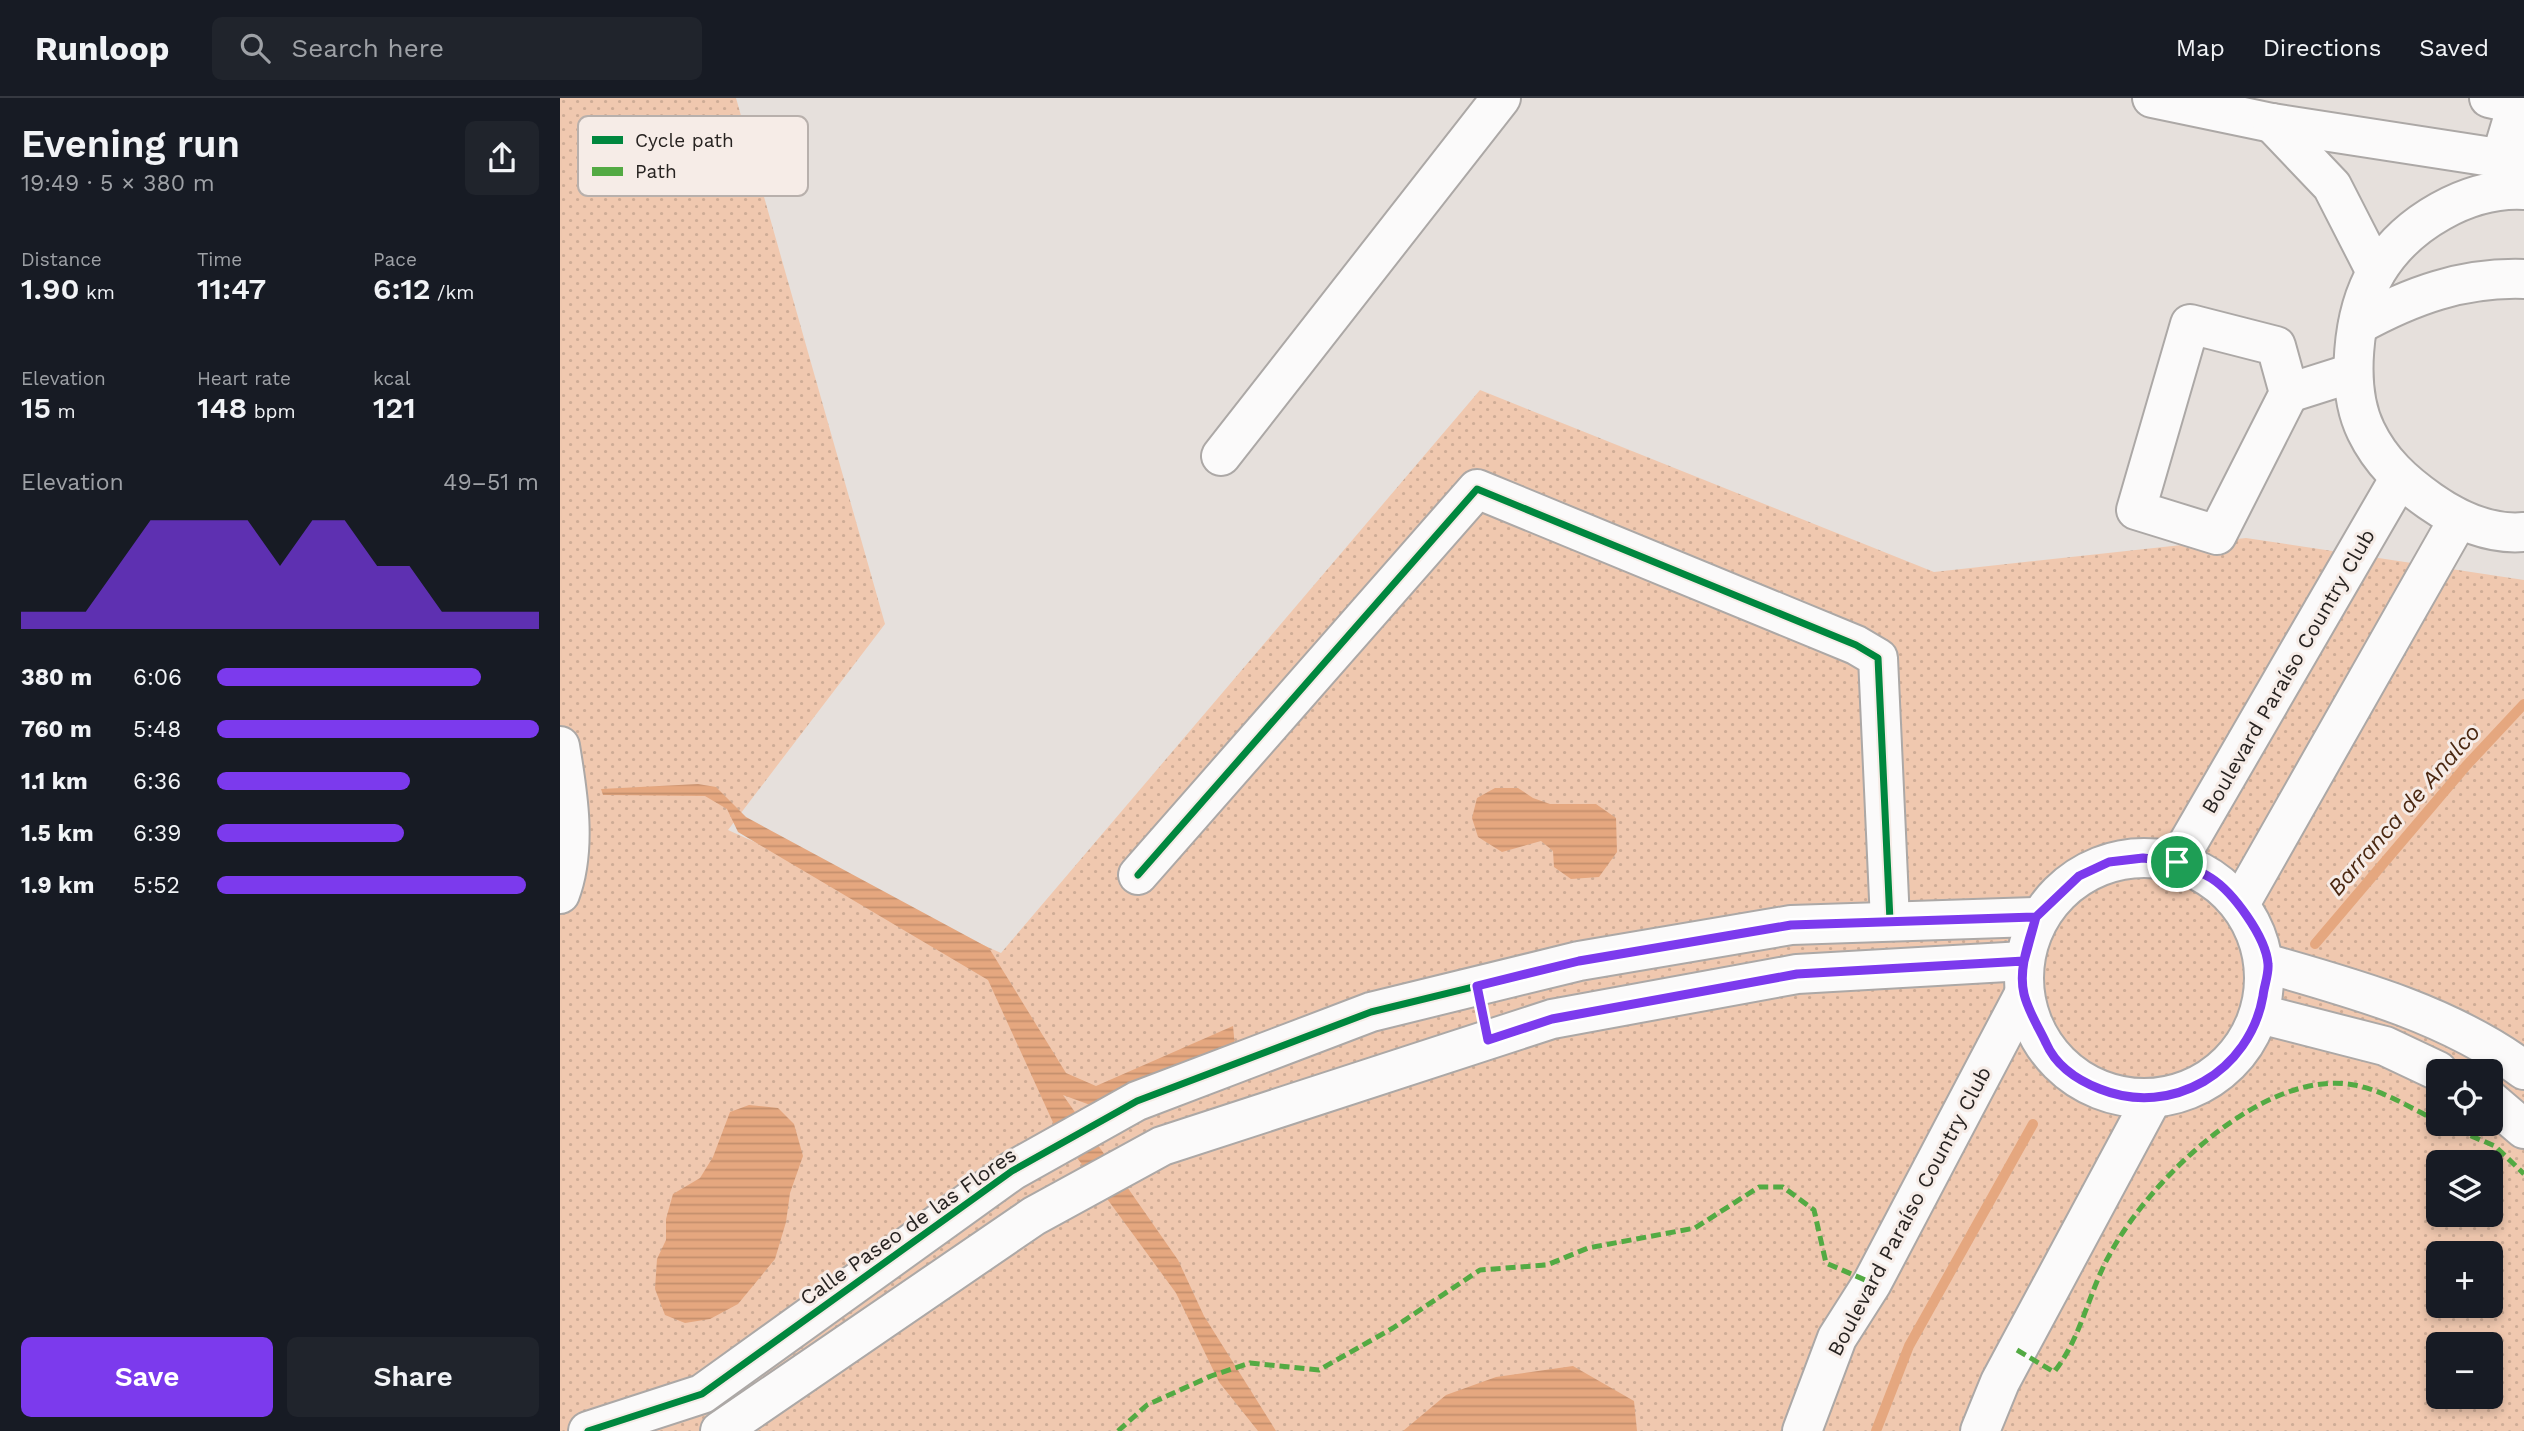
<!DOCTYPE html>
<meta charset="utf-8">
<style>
body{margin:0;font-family:"Work Sans",sans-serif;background:#20242c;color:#f1f3f6;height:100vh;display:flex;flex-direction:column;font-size:26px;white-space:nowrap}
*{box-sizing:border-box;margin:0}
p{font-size:23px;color:#9ea1a6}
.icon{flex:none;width:38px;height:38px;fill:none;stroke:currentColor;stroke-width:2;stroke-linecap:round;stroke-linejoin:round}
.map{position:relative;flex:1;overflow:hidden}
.side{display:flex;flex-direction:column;background:#171b24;width:560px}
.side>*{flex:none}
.controls{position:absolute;left:1866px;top:961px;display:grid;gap:14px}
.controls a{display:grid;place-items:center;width:77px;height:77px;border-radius:10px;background:#171b24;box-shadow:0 4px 10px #0003;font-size:35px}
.pin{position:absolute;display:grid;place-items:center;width:60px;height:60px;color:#fff;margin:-30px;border:4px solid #fff;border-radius:50%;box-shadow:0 2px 7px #0007}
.round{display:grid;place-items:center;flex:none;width:74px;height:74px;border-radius:10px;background:#20242c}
.head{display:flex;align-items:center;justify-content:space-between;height:119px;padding:0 21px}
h1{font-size:38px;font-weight:600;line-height:52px}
.metrics{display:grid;grid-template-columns:repeat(3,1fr);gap:10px;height:119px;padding:7px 21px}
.metrics div{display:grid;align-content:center}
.metrics b{font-size:30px;font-weight:600}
.metrics small{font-size:19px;font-weight:400}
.metrics p{font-size:19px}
.chart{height:196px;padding:14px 21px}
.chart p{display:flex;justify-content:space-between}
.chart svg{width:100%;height:126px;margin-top:7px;fill:#7c3aed;opacity:.7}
.action{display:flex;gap:14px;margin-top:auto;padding:14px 21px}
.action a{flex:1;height:80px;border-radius:10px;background:#7c3aed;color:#fff;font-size:28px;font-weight:600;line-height:80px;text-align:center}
.action a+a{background:#20242c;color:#f1f3f6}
ul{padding:0 21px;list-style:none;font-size:23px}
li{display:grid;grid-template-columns:112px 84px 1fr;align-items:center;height:52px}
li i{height:18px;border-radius:9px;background:#7c3aed}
header{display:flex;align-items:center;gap:42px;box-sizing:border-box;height:98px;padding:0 35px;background:#171b24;border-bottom:2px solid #363941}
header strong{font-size:33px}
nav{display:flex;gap:38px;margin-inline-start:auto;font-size:24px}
.search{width:490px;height:63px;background:#20242c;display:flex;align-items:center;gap:18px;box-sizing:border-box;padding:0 24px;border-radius:10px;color:#9ea1a6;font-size:26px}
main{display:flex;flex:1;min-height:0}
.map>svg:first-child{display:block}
</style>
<header>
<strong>Runloop</strong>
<div class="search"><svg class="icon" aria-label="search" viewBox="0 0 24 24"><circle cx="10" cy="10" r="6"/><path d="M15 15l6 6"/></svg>Search here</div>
<nav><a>Map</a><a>Directions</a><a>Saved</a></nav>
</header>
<main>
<section class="side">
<div class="head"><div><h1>Evening run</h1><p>19:49 · 5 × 380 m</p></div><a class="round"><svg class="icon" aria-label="share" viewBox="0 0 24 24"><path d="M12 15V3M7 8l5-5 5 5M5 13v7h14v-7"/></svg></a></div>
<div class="metrics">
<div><p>Distance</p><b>1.90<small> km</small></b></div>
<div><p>Time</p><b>11:47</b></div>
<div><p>Pace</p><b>6:12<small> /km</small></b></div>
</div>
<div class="metrics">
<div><p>Elevation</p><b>15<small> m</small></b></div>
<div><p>Heart rate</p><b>148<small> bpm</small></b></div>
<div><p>kcal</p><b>121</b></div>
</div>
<div class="chart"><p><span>Elevation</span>49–51 m</p>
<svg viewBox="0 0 160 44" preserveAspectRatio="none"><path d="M0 44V38L10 38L20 38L30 22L40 6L50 6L60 6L70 6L80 22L90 6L100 6L110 22L120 22L130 38L140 38L150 38L160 38V44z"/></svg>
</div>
<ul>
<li><b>380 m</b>6:06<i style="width:82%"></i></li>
<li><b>760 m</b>5:48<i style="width:100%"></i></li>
<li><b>1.1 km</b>6:36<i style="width:60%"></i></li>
<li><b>1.5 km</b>6:39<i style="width:58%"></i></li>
<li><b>1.9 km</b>5:52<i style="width:96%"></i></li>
</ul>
<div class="action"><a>Save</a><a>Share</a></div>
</section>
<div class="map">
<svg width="1964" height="1333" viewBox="0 0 1964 1333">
<defs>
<pattern id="grass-dots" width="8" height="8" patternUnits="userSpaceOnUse" patternTransform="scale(1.75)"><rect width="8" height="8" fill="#f0c8af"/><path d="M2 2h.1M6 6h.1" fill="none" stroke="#ceac96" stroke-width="1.8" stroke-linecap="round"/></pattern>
<pattern id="water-rules" width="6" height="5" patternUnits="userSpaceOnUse" patternTransform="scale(1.75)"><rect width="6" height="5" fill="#e5a77f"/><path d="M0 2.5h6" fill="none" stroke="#c48f6d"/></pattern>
</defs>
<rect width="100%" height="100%" fill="#e6e0dc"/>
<path fill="url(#grass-dots)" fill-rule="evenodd" d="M0,0H176L325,526L168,732L441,855L920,292L1374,474L1686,440L1964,482V1333H0ZM1878,973H1930V1026H1878ZM1878,1064H1930V1116H1878ZM1878,1155H1930V1208H1878ZM1878,1246H1930V1298H1878Z"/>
<g fill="url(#water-rules)">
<path d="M138,686L156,689L186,719L429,850L506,975L536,988L673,928L675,949L533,1008L503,997L618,1162L644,1218L716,1333H698L659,1284L616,1195L496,1031L428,882L178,734L167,711L145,698L43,697L41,691Z"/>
<path d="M935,690H958L973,700L990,706H1036L1056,720L1057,754L1039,779L1011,781L994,769L993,753L981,743L942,754L918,739L912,720L917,700Z"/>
<path d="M189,1007L218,1010L234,1026L243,1058L230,1095L226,1124L215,1161L178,1206L150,1221L125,1225L105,1217L95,1191L97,1161L106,1142V1121L113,1096L140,1080L153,1059L170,1014Z"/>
<path d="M1013,1268L1074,1303L1077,1333H843L886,1297L936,1279Z"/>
</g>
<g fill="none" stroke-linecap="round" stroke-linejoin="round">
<g stroke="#e5a77f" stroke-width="10">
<path d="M1755,846L1906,668L1964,606"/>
<path d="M1316,1333L1349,1248L1473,1026"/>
</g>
<g stroke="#aca8a6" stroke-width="42">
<g id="minor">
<path d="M1941,60L1959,0"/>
<path d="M1964,92C1908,89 1846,125 1817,173C1792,215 1785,290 1806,333C1821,364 1843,384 1870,403C1897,422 1930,437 1964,434"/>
<path d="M1630,226L1716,248L1729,295L1657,437L1576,412Z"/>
<path d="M1798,227C1851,198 1902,179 1964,181"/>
<path d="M1729,295L1792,275"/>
<path d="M661,358L941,0"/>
<path d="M0,648C8,696 17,751 0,796"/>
<circle cx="1584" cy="880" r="120"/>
<path d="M1617,764L1839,381"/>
<path d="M578,777L917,391L1296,547L1318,560L1330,823"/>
<path d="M1680,806L1898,422"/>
<path d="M1708,866C1796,891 1890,917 1964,972"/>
<path d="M1700,916L1825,948L1878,973"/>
<path d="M1930,1002L1964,1031"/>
<path d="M28,1333L142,1296L452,1073L577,1003L811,914L1019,863L1231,827L1476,819"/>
<path d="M160,1333L474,1118L602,1048L992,921L1237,876L1464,863"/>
<path d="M1242,1333L1277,1240L1312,1185L1464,896"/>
<path d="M1420,1333L1440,1284L1592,1001"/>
</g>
</g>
<g stroke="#aca8a6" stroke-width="42">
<g id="major">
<path d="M1592,0L1712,25L1964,64"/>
<path d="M1929,0L1964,8"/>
<path d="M1712,25L1772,88L1816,174"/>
</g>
</g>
<use href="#minor" stroke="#fbfafa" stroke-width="38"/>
<use href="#major" stroke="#fbfafa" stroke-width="38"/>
<g stroke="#53aa43" stroke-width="5" stroke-dasharray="10 5" stroke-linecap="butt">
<path d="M1883,1026L1935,1048L1964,1076"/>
<path d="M1457,1252L1494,1274C1522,1239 1529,1192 1551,1154C1591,1081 1704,970 1794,987C1823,992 1852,1011 1878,1023"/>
<path d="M558,1333L587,1307L651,1278L690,1265L759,1272L833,1230L920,1172L987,1167L1028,1150L1135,1130L1199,1089H1223L1254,1112L1266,1165L1312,1185"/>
</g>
<g stroke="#f6ece7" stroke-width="11">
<g id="cycleway">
<path d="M578,777L917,391L1296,547L1318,560L1330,823"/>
<path d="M28,1333L142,1296L452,1073L577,1003L811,914L1019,863L1231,827L1476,819"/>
</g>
</g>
<use href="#cycleway" stroke="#00873e" stroke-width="7"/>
</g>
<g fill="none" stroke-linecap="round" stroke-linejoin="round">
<g stroke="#fff" stroke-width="14">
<path id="route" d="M1617,764L1583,760L1549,764L1519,778L1476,819L1464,863L1237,876L992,921L928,942L917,888L1019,863L1231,827L1476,819C1469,843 1458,871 1464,896C1468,913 1479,930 1486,945C1496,968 1517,982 1540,991C1612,1020 1690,973 1703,898C1704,888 1709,876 1708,866C1706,839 1673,794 1651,780C1640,773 1628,769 1617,764"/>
</g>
<use href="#route" stroke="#7c3aed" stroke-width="9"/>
</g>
<g text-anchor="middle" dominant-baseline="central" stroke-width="6" stroke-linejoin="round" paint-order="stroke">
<g font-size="21" fill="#272321" stroke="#f6ece7">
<text transform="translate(1728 573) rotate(-60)">Boulevard Paraíso Country Club</text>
<text transform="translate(1349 1113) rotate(-62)">Boulevard Paraíso Country Club</text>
<text transform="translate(348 1128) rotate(-35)">Calle Paseo de las Flores</text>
</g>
<g font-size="23" font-style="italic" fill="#4b2811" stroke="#f6ece7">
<text transform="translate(1844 712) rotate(-49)">Barranca de Analco</text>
</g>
</g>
<rect x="18" y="18" width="230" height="80" rx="10" fill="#f6ece7" stroke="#b8b0ac" stroke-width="2"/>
<rect x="32" y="38" width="31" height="8" fill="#00873e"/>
<rect x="32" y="69" width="31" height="9" fill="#53aa43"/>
<g font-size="19" fill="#272321">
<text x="75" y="49">Cycle path</text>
<text x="75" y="80">Path</text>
</g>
</svg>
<div class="controls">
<a><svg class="icon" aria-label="locate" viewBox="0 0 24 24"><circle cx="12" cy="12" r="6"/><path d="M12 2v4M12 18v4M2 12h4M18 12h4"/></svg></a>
<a><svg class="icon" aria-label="layers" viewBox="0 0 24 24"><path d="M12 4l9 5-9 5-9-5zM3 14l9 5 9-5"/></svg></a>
<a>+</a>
<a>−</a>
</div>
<div class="pin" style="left:1617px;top:764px;background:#1e9e55"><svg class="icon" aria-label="arrive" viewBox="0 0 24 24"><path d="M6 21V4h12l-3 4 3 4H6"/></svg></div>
</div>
</main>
